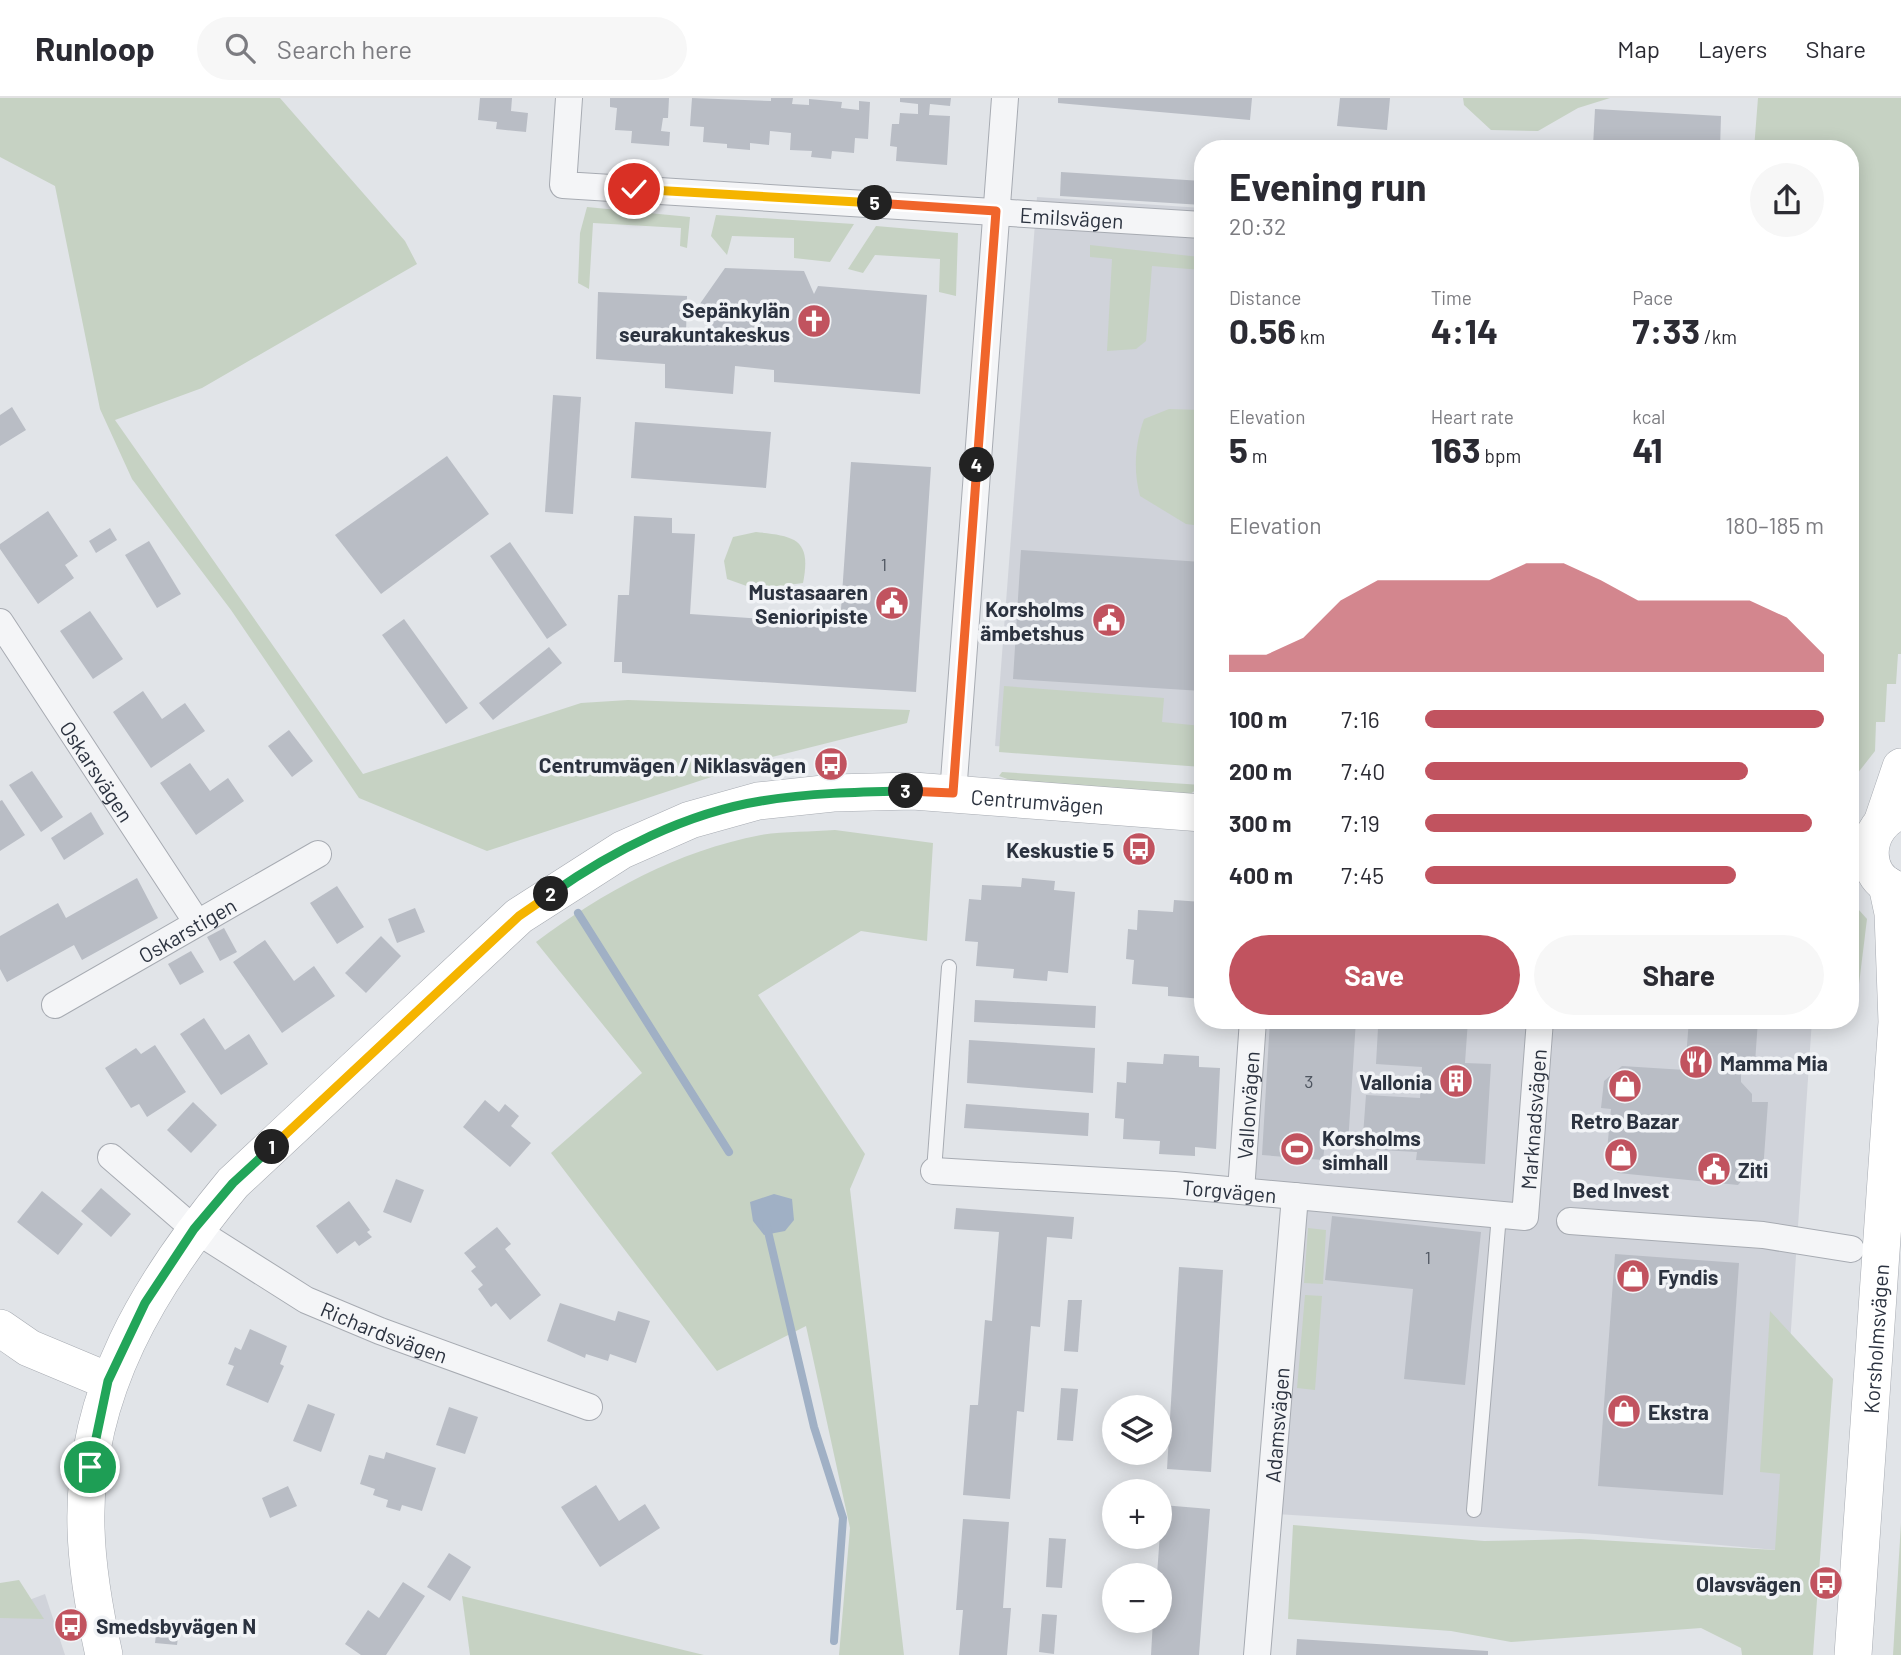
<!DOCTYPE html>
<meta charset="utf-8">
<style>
body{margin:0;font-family:Barlow,sans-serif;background:#f7f7f7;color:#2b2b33;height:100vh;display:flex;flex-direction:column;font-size:26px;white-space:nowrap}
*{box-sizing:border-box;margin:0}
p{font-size:23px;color:#7c7c81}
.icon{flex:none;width:38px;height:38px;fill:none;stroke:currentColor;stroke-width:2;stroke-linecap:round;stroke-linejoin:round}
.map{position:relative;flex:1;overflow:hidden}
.side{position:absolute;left:1194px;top:42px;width:665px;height:889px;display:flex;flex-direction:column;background:#fff;border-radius:28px;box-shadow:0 4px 18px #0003}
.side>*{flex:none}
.tools{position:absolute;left:1102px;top:1297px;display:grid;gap:14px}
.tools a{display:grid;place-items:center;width:70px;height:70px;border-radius:50%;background:#fff;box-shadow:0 4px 18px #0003;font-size:35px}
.pin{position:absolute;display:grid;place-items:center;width:60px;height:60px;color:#fff;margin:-30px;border:4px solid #fff;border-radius:50%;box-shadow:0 2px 7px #0007}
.km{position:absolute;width:35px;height:35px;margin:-18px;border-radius:50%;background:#222;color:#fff;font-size:19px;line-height:35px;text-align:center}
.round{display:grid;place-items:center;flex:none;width:74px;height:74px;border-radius:37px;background:#f7f7f7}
.head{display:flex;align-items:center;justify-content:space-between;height:119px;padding:0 35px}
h1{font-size:38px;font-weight:700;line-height:52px}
.metrics{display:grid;grid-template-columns:repeat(3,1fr);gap:10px;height:119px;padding:7px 35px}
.metrics div{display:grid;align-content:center}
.metrics b{font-size:35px;font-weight:700}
.metrics small{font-size:19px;font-weight:400}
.metrics p{font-size:19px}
.chart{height:196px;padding:14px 35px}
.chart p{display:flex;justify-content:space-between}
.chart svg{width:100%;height:126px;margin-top:7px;fill:#c1535f;opacity:.7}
.primary-button{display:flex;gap:14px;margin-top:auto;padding:14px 35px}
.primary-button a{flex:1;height:80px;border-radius:42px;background:#c1535f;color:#fff;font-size:28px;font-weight:700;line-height:80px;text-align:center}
.primary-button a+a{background:#f7f7f7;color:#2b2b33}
ul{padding:0 35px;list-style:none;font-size:23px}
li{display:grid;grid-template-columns:112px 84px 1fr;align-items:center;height:52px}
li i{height:18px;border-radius:9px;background:#c1535f}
header{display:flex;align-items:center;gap:42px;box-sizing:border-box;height:98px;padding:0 35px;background:#fff;border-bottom:2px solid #e1e1e2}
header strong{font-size:33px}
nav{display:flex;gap:38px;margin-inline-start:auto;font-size:24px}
.search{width:490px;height:63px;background:#f7f7f7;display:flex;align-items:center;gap:18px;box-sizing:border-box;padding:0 24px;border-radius:38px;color:#7c7c81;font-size:26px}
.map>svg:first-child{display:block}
</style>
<header>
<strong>Runloop</strong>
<div class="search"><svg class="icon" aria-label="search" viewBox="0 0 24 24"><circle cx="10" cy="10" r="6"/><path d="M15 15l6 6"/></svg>Search here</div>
<nav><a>Map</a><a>Layers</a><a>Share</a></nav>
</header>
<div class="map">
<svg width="1901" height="1557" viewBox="0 0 1901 1557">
<rect width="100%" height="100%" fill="#e1e4e8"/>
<g fill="#d0d3da">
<path d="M1037,99L1202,110V666L995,648Z"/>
<path d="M1261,922H1812L1776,1452L1595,1436L1276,1416L1299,1090L1249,1086Z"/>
<path d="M45,1496L65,1557H0V1513Z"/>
</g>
<g fill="#c6d2c3">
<path d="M0,0H280L405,143L417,166L202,290L115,322L363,676L581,605L628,602L910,612L907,625L772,659L487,753L359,700L231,512L132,381L100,311L55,88L0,59Z"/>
<path d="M1463,0H1610L1578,10L1538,33L1491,32L1464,7Z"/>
<path d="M1758,0H1901V556H1898L1896,586H1887L1885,624H1876L1875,653L1850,685V51H1754Z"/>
<path d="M587,109L690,119L687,150L680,148L681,130L593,125L589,191L578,185L580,135Z"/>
<path d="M716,117L854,126L830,164L794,160V140L732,138L727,157L711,138Z"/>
<path d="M876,128L958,135L956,198L939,194L940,161L875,157L863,175L848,171Z"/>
<path d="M1090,147L1200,159L1202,172L1152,168L1146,243L1136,251L1107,253L1112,161L1090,159Z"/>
<path d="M1169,311L1202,312V428L1186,426L1140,398C1133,372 1135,346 1144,321Z"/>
<path d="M756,434C794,438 812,440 803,485L755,491L727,481L724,463L733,439Z"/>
<path d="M1004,588L1164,600L1162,624L1202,628V669L999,654Z"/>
<path d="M1002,674L1202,687V688L1190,696L1010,682L999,678Z"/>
<path d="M835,732L933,745L927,843L861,833L758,897L865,1056L850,1091L904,1557H839L850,1430L806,1228L717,1273L551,1055L642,975L536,844C603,794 677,753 761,737C785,733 811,734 835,732Z"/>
<path d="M1850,802L1867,821L1859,886L1850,912Z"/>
<path d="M1308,1130L1326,1132L1323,1186L1304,1185Z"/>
<path d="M1305,1197L1322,1198L1315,1292L1297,1290Z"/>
<path d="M1770,1213L1833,1281L1813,1557H1742L1741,1550L1701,1530L1511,1544L1451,1533L1288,1521L1293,1427L1484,1443L1580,1441L1775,1452L1780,1376L1760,1374Z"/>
<path d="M1901,1425V1557H1893Z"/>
<path d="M19,1482L44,1521L0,1520V1485Z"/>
<path d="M462,1498L704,1557H470Z"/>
</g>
<path fill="#a0b0c5" d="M774,1096L792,1101L794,1122L785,1133L764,1137L753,1123L750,1104Z"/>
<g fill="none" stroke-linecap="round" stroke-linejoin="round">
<g stroke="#a0b0c5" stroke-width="8">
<path d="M578,815L729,1054"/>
<path d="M766,1125L814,1329L843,1420L834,1543"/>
</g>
</g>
<g fill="#b9bdc5">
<path d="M480,0H512L511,13L528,15L526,34L496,31L497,24L478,22Z"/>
<path d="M610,0H669L668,20H663L661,33L670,34L669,48L631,45L632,33L615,32L617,10L610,9Z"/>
<path d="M692,0L771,3V0H793L792,6L809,7V1L842,4L841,10L859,12V3L870,4L868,41L855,40L854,55L832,53L831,61L811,59L812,53L790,52L791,35L770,33L769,47L750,45V52L727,50V46L703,44L704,29L690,28Z"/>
<path d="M900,0H951L950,8L930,6L929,17L950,18L947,67L896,63L897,49L890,48L892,26H899L900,15L918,16V6L900,4Z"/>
<path d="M1058,0H1252L1250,22L1058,5Z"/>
<path d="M1340,0H1390L1387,32L1337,28Z"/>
<path d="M1595,11L1721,18L1720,51L1593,48Z"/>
<path d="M1061,74L1202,83V107L1060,98Z"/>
<path d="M725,170L804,173L814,196L818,188L927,197L920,296L774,284V272L735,268L733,296L665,290V266L596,261L598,194L687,198L686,236L713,241L697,210Z"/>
<path d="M553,297L581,299L573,416L545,414Z"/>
<path d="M12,309L26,332L0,348V317Z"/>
<path d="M635,324L771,334L766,390L631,380Z"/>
<path d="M447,358L489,416L381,496L335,437Z"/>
<path d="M851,364L931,369L916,594L622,575V564H614L618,497H629L634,418L672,420V435L695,436L690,516L840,526Z"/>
<path d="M48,413L78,458L65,467L74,480L38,506L0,451V446Z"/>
<path d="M110,430L117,442L96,455L89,443Z"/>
<path d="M149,443L181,496L157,510L125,457Z"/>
<path d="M510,444L567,527L547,541L490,458Z"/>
<path d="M1021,452L1202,464V593L1013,581Z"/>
<path d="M90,513L123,561L93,581L60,533Z"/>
<path d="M404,521L468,610L446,626L382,537Z"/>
<path d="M549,549L562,565L493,622L479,605Z"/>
<path d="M143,593L162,621L185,605L205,633L151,670L113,614Z"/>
<path d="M289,632L313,663L292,679L268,648Z"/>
<path d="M190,665L210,693L228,680L244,703L196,737L160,685Z"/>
<path d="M32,673L63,719L41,734L9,687Z"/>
<path d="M2,702L25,737L0,753V703Z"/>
<path d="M91,714L104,736L64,762L51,740Z"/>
<path d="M137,780L158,820L82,862L74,847L7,884L0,871V838L58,805L66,820Z"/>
<path d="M1022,780L1055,783L1054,792L1075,794L1068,875L1048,873L1047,883L1013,880L1014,871L976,868L978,844L965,843L969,801L981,802L982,787L1021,789Z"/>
<path d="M337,788L364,829L337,846L310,805Z"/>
<path d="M1174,802L1202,804V901L1168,898V889L1132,886L1134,862L1126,861L1128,831L1137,832L1138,812L1173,814Z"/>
<path d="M415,810L425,834L397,845L388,821Z"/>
<path d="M224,830L237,854L220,863L207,839Z"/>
<path d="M381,838L401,858L366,895L345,875Z"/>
<path d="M265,842L294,883L314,868L335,898L282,935L233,864Z"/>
<path d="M191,853L204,874L180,887L168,866Z"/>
<path d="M975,902L1096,908L1095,930L974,924Z"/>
<path d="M204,920L225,952L249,936L268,966L221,997L180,936Z"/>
<path d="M1270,922H1356L1348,1046L1325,1044L1323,1062L1262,1057Z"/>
<path d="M1392,922H1468L1465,965L1491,966L1485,1066L1416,1062L1417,1054L1362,1051L1366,997L1420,1000L1422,969L1376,966L1378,930L1392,931Z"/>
<path d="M1689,922H1758L1755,965L1741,976V984L1752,996V1004H1768L1763,1073L1750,1072L1738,1087L1618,1075L1606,1063L1611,1011L1601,1010L1604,983L1622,968L1685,972Z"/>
<path d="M969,942L1095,950L1093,995L967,985Z"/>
<path d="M155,947L186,994L147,1019L139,1006L131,1010L105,970L136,950L141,956Z"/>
<path d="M1164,956L1199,958V969L1220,970L1216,1051L1195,1049V1058L1159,1056L1160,1043L1123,1041L1124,1021L1115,1020L1117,984L1126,985L1127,964L1163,966Z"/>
<path d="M485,1002L499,1014L505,1006L519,1018L511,1028L531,1045L510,1069L463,1029Z"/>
<path d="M193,1004L217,1027L191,1055L167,1032Z"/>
<path d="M966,1006L1089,1015L1088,1038L964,1030Z"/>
<path d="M396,1081L424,1092L411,1125L383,1114Z"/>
<path d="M101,1090L131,1116L111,1139L81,1113Z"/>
<path d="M42,1093L83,1126L58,1157L17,1124Z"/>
<path d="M349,1103L370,1132L367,1134L372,1139L359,1148L355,1143L337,1156L316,1128Z"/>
<path d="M956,1110L1074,1119L1072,1141L1047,1139L1040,1229L1031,1228L1024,1314L1017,1313L1010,1401L963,1397L970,1307H978L985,1222L992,1223L999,1134L954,1131Z"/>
<path d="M1332,1118L1481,1134L1465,1287L1404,1281L1413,1191L1325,1182Z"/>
<path d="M497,1129L511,1146L505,1151L541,1197L510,1222L496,1205L491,1209L478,1191L483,1187L471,1173L476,1169L464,1155Z"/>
<path d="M1615,1156L1739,1165L1723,1397L1598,1388Z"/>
<path d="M1179,1169L1223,1172L1211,1374L1167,1371Z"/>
<path d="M1068,1202H1082L1078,1254L1064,1253Z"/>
<path d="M560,1205L615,1223L618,1213L650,1223L636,1265L610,1256L608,1263L586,1256L585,1260L547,1243Z"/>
<path d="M250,1231L287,1248L280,1266L284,1268L268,1305L226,1287L234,1268L228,1266L235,1249L241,1252Z"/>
<path d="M1061,1290L1078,1291L1073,1343L1057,1342Z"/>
<path d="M308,1306L335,1316L321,1354L293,1343Z"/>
<path d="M449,1309L478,1319L465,1356L436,1347Z"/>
<path d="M386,1354L436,1370L422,1413L402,1407L400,1413L386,1409L388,1402L373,1397L375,1391L360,1386L369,1357L384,1361Z"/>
<path d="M596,1387L619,1423L645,1406L660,1430L600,1469L561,1409Z"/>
<path d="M288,1388L297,1408L270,1420L262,1400Z"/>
<path d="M1162,1407L1210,1411L1199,1557H1151L1153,1522H1160V1477H1157Z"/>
<path d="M963,1421L1009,1424L1003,1510H1011L1007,1557H959L963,1512H956Z"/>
<path d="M1049,1440L1066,1441L1062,1490L1046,1489Z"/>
<path d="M449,1455L471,1469L450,1503L427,1489Z"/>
<path d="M403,1484L425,1498L386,1557H361L345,1546L368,1512L379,1520Z"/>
<path d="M1042,1516L1057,1517L1054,1556L1039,1554Z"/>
<path d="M157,1528L179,1531L177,1547L155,1545Z"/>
<path d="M1297,1541L1488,1553V1557H1296Z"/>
</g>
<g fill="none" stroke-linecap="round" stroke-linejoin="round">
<g stroke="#a7abb2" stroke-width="16">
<g id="lane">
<path d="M934,1073L949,869"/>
<path d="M1474,1412L1499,1117"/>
</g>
</g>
<g stroke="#a7abb2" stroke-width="28">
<g id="street">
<path id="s1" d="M569,0L563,87L1202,127"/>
<path id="s2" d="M0,524L196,823"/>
<path d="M953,696L1005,0"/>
<path id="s3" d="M55,907L318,756"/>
<path id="s4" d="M111,1059L194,1131L306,1202L380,1233L589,1309"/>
<path id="s5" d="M934,1073L1174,1087L1525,1119L1540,922"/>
<path id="s6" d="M1241,1093L1253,922"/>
<path d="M1570,1123L1763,1137L1851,1151"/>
<path id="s7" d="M1257,1557L1295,1098"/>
</g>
</g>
<g stroke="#a7abb2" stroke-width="38">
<g id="secondary">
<path d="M1901,713C1862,726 1858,782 1901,793"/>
<path d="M1883,722L1901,669"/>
<path d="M0,1230L29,1250L108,1283"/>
<path id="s8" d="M104,1557C95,1516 87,1473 86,1430C82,1295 150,1185 233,1085L519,818L622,752L690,722L758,703L833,695L913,693L1202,715"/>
<path id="s9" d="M1853,1557L1897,924L1893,815L1887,787"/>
</g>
</g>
<use href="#lane" stroke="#f4f5f7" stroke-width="14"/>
<use href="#street" stroke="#f4f5f7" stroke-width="26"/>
<use href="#secondary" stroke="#fff" stroke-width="37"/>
</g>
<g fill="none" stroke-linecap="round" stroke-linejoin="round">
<g stroke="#fff" stroke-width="14">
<path id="split-1" d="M90,1369L108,1283L145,1205L194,1131L233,1085L272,1049"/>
</g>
<g stroke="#fff" stroke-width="14">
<path id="split-2" d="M272,1049L519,818L551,796"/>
</g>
<g stroke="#fff" stroke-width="14">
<path id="split-3" d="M551,796C612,753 686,715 761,703C809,695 857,694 906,693"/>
</g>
<g stroke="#fff" stroke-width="14">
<path id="split-4" d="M906,693L953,695L977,367"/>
</g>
<g stroke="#fff" stroke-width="14">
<path id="split-5" d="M875,105L996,113L977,367"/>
</g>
<g stroke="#fff" stroke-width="14">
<path id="split-6" d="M634,91L875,105"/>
</g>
<use href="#split-1" stroke="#22a559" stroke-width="9"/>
<use href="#split-2" stroke="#f5b400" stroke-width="9"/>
<use href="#split-3" stroke="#22a559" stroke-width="9"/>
<use href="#split-4" stroke="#f0652b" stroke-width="9"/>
<use href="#split-5" stroke="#f0652b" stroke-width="9"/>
<use href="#split-6" stroke="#f5b400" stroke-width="9"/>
</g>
<defs>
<g id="church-disc" transform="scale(1.75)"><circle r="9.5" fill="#c1535f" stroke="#f1f3f6"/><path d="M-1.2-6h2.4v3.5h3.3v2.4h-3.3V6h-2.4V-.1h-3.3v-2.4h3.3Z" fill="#fff"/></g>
<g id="civic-disc" transform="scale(1.75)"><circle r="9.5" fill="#c1535f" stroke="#f1f3f6"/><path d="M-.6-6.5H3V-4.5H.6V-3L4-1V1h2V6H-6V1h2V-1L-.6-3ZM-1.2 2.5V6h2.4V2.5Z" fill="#fff"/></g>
<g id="bus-disc" transform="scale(1.75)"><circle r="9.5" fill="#c1535f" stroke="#f1f3f6"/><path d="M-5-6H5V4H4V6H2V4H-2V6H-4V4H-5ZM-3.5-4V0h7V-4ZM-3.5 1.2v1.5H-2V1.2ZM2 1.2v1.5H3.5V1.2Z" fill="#fff"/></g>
<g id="restaurant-disc" transform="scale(1.75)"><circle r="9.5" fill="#c1535f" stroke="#f1f3f6"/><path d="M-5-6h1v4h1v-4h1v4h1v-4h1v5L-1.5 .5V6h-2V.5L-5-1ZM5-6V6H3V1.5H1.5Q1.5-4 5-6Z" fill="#fff"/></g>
<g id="building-disc" transform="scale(1.75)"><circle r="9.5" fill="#c1535f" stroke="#f1f3f6"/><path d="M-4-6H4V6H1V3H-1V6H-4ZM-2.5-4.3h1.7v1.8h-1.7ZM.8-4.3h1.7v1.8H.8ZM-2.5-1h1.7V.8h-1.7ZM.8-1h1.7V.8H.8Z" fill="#fff"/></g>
<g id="shop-disc" transform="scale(1.75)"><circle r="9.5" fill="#c1535f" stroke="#f1f3f6"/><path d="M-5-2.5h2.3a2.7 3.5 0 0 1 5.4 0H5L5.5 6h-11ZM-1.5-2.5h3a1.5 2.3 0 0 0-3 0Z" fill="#fff"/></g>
<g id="stadium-disc" transform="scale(1.75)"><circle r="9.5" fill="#c1535f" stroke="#f1f3f6"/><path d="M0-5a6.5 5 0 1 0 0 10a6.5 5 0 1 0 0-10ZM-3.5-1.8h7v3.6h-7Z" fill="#fff"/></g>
</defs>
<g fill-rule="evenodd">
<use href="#church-disc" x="814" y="223"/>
<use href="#civic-disc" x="892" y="505"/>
<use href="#civic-disc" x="1109" y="522"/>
<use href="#bus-disc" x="831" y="666"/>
<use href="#bus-disc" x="1139" y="751"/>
<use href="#restaurant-disc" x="1696" y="964"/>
<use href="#building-disc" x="1456" y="983"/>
<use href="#shop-disc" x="1625" y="988"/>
<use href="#stadium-disc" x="1297" y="1051"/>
<use href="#shop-disc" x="1621" y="1057"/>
<use href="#civic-disc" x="1714" y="1071"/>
<use href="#shop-disc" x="1633" y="1178"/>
<use href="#shop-disc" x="1624" y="1313"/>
<use href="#bus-disc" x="1826" y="1485"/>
<use href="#bus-disc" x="71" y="1527"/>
</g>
<g text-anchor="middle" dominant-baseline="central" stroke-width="7" stroke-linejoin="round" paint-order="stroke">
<g font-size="18" fill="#4e5560">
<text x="884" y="466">1</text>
<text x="1309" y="983">3</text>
<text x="1428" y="1159">1</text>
</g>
<g font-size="21" fill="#2b323f" stroke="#f1f3f6">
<text stroke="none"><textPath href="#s1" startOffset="597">Emilsvägen</textPath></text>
<text stroke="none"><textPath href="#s2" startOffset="178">Oskarsvägen</textPath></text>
<text stroke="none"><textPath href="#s8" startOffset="1451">Centrumvägen</textPath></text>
<text stroke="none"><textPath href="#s3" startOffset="152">Oskarstigen</textPath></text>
<text stroke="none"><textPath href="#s6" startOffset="86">Vallonvägen</textPath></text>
<text stroke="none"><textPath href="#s5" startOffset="691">Marknadsvägen</textPath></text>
<text stroke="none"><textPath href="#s5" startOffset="296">Torgvägen</textPath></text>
<text stroke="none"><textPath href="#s4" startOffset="327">Richardsvägen</textPath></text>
<text stroke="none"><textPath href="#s9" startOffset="317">Korsholmsvägen</textPath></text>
<text stroke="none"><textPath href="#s7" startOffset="231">Adamsvägen</textPath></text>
</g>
<g font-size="21" font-weight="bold" fill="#2b323f" stroke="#f1f3f6" text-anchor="end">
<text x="790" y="211">Sepänkylän<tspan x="790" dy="24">seurakuntakeskus</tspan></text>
<text x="868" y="493">Mustasaaren<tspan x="868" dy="24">Senioripiste</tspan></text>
<text x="1084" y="510">Korsholms<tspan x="1084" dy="24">ämbetshus</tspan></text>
<text x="806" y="666">Centrumvägen / Niklasvägen</text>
<text x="1114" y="751">Keskustie 5</text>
<text x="1720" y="964" text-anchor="start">Mamma Mia</text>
<text x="1432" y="983">Vallonia</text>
<text x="1625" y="1022" text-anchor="middle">Retro Bazar</text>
<text x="1322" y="1039" text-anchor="start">Korsholms<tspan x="1322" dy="24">simhall</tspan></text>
<text x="1738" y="1071" text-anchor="start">Ziti</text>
<text x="1621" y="1091" text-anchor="middle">Bed Invest</text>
<text x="1658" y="1178" text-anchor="start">Fyndis</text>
<text x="1648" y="1313" text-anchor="start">Ekstra</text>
<text x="1801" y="1485">Olavsvägen</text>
<text x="96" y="1527" text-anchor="start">Smedsbyvägen N</text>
</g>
</g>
</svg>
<div class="tools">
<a><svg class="icon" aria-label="layers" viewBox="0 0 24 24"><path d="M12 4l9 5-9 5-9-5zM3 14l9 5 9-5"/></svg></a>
<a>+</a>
<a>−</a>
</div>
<div class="pin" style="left:90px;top:1369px;background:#1e9e55"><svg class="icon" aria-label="arrive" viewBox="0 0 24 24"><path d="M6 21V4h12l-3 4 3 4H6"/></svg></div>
<div class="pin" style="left:634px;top:91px;background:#d93025"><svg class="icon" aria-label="check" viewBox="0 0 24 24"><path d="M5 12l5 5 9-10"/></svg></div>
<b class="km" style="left:272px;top:1049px">1</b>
<b class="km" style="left:551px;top:796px">2</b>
<b class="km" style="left:906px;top:693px">3</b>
<b class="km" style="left:977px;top:367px">4</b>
<b class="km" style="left:875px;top:105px">5</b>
<section class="side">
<div class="head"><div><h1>Evening run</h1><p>20:32</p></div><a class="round"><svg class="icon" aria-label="share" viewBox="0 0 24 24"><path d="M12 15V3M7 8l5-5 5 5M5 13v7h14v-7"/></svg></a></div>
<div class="metrics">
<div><p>Distance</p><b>0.56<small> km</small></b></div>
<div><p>Time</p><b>4:14</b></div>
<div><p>Pace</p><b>7:33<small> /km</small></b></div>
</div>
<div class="metrics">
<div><p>Elevation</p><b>5<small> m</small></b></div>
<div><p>Heart rate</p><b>163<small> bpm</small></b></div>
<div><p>kcal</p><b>41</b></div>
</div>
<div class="chart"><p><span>Elevation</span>180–185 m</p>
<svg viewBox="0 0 160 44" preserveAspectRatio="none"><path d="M0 44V38L10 38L20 32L30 19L40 12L50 12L60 12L70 12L80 6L90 6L100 12L110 19L120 19L130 19L140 19L150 25L160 38V44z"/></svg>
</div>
<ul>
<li><b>100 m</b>7:16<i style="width:100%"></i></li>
<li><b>200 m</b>7:40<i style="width:81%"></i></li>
<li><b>300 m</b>7:19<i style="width:97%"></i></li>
<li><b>400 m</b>7:45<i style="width:78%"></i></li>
</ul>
<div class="primary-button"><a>Save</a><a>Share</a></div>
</section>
</div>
